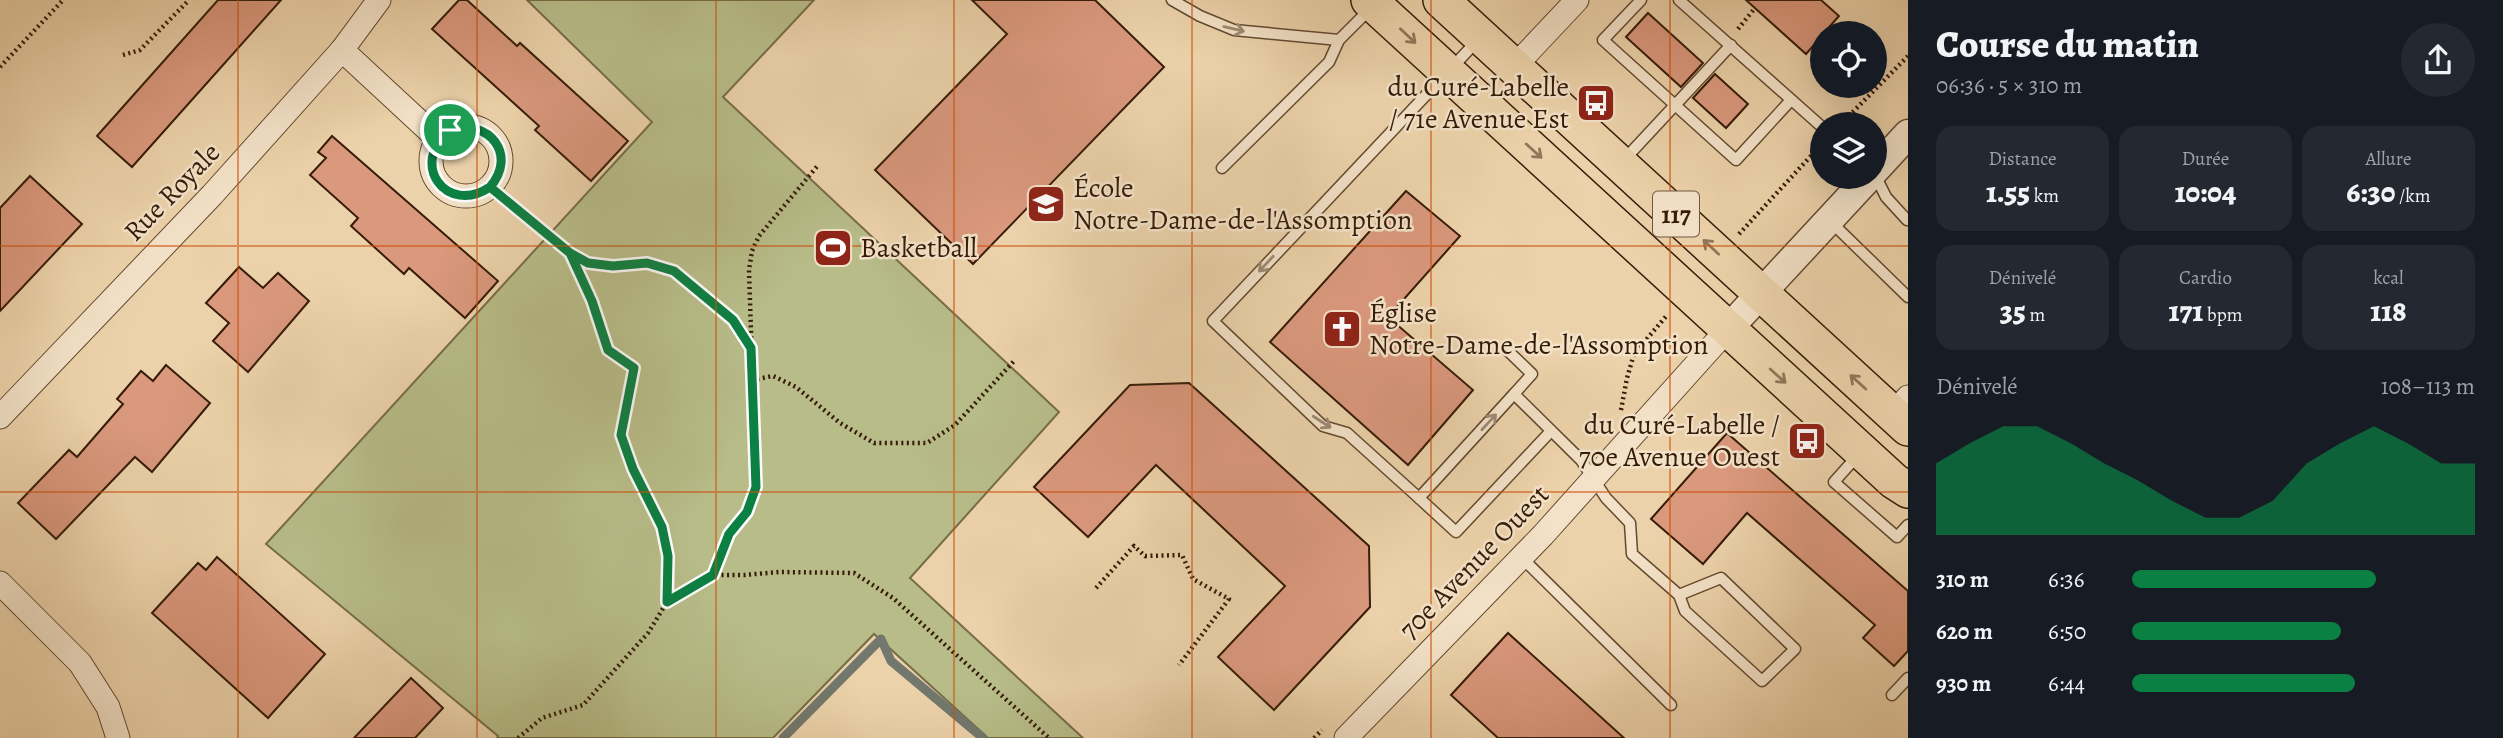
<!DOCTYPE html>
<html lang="fr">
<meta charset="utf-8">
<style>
body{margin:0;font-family:Alegreya,serif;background:#242831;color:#f1f3f6;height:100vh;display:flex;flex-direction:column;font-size:26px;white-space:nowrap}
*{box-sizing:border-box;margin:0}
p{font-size:23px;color:#9ea1a6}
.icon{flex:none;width:38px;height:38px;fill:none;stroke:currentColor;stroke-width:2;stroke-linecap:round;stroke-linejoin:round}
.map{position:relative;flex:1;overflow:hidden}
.details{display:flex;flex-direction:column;background:#171b24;width:595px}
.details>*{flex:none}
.buttons{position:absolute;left:1810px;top:21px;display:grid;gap:14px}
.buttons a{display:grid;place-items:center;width:77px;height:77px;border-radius:50%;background:#171b24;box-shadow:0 7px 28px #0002;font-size:35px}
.pin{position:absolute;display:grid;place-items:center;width:60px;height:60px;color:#fff;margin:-30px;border:4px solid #fff;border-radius:50%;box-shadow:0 2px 7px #0007}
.round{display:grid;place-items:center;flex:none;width:74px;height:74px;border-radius:37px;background:#242831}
.overview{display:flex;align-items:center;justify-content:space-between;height:119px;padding:0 28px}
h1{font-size:38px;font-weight:800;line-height:52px}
.stats{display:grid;grid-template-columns:repeat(3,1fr);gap:10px;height:119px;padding:7px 28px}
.stats div{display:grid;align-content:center;border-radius:18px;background:#242831;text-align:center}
.stats b{font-size:30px;font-weight:800}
.stats small{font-size:19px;font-weight:400}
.stats p{font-size:19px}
.chart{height:196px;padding:14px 28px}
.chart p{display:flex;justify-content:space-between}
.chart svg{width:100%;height:126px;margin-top:7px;fill:#0b8043;opacity:.7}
ul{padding:0 28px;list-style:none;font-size:23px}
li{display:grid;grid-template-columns:112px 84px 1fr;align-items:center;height:52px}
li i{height:18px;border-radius:9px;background:#0b8043}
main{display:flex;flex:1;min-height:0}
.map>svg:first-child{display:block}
</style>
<main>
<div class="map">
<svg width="1908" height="738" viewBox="0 0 1908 738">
<rect width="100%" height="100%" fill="#ecd2aa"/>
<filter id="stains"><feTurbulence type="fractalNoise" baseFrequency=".00286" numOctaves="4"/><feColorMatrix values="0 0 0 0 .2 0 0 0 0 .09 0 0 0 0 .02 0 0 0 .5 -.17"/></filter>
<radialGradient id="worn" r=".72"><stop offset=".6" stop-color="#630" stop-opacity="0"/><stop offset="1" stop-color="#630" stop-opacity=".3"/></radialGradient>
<path fill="#b7bc88" stroke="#766c48" stroke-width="2" d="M527,0H814L723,97L1059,412L910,578L1083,738H988L874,634L773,738H497L498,736L266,544L652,122Z"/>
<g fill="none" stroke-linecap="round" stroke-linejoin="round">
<path stroke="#72786d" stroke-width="9" d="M783,738L881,639L891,661L983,738"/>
</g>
<g fill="#da987d" stroke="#361c08" stroke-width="2">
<path d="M218,0H281L132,167L97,136Z"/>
<path d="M459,0H467L517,46L520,43L628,141L591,181L535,130L539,126L432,29Z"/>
<path d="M972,0H1095L1164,67L973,264L875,170L1007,34Z"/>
<path d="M1746,0H1821L1839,16L1824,33H1822V36L1806,54Z"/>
<path d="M1648,13L1703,63L1681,87L1626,37Z"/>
<path d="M1715,74L1748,104L1726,128L1693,98Z"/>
<path d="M332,136L498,281L465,318L409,268L404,274L351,226L358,218L310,175L326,158L318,152Z"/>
<path d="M30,176L82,224L0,311V208Z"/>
<path d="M1406,191L1460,236L1388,317L1473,390L1408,465L1270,342Z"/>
<path d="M239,267L263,288L278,273L309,301L248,372L213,341L229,323L206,303Z"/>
<path d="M166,365L210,403L152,472L135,457L56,539L18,503L69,450L77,457L123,404L117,399L141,371L153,381Z"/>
<path d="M1189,383L1369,546L1370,607L1274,710L1218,657L1285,586L1156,465L1088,537L1034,487L1130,385Z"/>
<path d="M1727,433L1908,591V651L1894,666L1863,638L1875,625L1747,513L1703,564L1651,519Z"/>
<path d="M217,557L325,654L268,718L152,613L198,563L206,570Z"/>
<path d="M1508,633L1624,738H1498L1451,695Z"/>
<path d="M411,678L443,708L415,738H354Z"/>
</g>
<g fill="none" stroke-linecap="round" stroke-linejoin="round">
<g stroke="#644a30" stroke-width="13">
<g id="service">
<path d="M1172,0L1200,16L1234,30L1339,40"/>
<path d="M1641,0L1603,40L1736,160L1791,100"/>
<path d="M1679,0L1822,127"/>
<path d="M1477,41L1213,321L1323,426L1347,433L1419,498L1514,394L1581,460L1606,498L1630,523L1632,554L1679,595L1685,611L1762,681L1795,649L1721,578L1679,595"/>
<path d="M1623,161L1731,45"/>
<path d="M1222,168L1329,62L1339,40L1370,9"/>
<path d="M1875,175L1886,197L1907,220"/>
<path d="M1830,221L1908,297"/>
<path d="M1505,348L1532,374L1514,394"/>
<path d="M1859,454L1834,482L1897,537L1908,525"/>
<path d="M1419,498L1456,532L1551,431"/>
<path d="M1522,558L1671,705"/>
<path d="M1892,695L1908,678"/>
</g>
</g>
<g stroke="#644a30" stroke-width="25">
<g id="minor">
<path d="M342,50L438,139"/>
<path d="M1514,67L1577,0"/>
<circle cx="466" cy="161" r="35"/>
<path d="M1893,414L1908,397"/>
<path d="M0,417L212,195L342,50L379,0"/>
<path d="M0,583L80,663L108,707L118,738"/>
<path d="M1346,738L1543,535L1727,330"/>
</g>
</g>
<g stroke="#644a30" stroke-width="31">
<g id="tertiary">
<path d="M1874,171L1908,134"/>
<path d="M1727,330L1869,177"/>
</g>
</g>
<g stroke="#361c08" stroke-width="38">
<g id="primary">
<path d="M1369,0L1894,481L1908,490"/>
<path d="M1441,0L1908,428"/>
</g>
</g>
<g stroke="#361c08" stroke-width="4.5" stroke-dasharray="2 3.5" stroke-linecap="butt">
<path d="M1738,29L1755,8"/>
<path d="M123,55L140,50L189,0"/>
<path d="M0,67L63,0"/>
<path d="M1841,124L1908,56"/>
<path d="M490,187C512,205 564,256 588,263C607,269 628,261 647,263C682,267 732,315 749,345"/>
<path d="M1739,234L1821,145"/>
<path d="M570,253L592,301L608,350L634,367L621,435L633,469L662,527L668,557L667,601"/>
<path d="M752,380L773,376L796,387L840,423L874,443H927L955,425L1015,360"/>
<path d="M1621,410L1627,378L1634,354L1668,314"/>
<path d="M713,575L729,535L747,512L756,487L749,270L752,251L759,236L819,164"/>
<path d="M1096,588L1134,546L1145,556L1182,555L1193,579L1229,599L1179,665"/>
<path d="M518,738L542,718L583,705L648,633L667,602L713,575H744L779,572L854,573L893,598L1049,738"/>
<path d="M1314,738L1322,730"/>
</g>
<use href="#service" stroke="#f3e2c8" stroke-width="10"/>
<use href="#minor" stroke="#f3e2c8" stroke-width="23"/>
<use href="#tertiary" stroke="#f3e2c8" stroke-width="28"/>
<use href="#primary" stroke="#ecd2aa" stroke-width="35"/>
</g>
<defs><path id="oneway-shaft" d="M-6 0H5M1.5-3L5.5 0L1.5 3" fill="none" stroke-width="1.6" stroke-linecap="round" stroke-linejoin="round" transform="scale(1.75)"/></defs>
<g stroke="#9e8972">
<use href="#oneway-shaft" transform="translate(1234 29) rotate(13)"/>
<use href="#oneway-shaft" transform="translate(1266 264) rotate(133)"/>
<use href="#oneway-shaft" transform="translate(1322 422) rotate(33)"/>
<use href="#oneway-shaft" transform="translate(1489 422) rotate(-47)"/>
</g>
<g stroke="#917759">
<use href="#oneway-shaft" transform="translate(1408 36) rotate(43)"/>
<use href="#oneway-shaft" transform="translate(1534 151) rotate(42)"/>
<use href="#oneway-shaft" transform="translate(1711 247) rotate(-137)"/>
<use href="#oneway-shaft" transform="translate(1778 376) rotate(42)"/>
<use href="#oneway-shaft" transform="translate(1858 382) rotate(-138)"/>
</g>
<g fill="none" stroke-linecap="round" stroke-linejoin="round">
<g stroke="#fff" stroke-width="14">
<path id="route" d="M450,130C408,164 447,216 490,187L570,253L592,301L608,350L634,368L621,435L633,469L662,527L668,556L667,602L713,575L729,534L747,512L756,487L751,348L733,320L674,271L647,263L613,266L588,263L570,253L490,187C518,155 489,118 450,130"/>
</g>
<use href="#route" stroke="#0b8043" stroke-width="9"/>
</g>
<path fill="none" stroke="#cd500b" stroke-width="2" stroke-opacity="0.55" d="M238,0V738M477,0V738M716,0V738M954,0V738M1192,0V738M1431,0V738M1670,0V738M0,246H1908M0,492H1908"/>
<defs>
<g id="bus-square" transform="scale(2.0125)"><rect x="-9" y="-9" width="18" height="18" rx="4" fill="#8f2418" stroke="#f3e2c8"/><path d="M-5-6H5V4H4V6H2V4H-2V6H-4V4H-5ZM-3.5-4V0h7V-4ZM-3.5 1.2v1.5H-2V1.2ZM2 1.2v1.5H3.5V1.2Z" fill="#fff"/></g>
<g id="school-square" transform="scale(2.0125)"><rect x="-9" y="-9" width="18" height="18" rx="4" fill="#8f2418" stroke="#f3e2c8"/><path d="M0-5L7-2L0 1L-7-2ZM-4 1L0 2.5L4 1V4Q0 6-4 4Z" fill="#fff"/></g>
<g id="stadium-square" transform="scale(2.0125)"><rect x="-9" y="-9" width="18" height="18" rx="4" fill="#8f2418" stroke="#f3e2c8"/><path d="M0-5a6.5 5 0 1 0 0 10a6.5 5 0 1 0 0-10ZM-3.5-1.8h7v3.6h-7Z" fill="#fff"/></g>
<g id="church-square" transform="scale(2.0125)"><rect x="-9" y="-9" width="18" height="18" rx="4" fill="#8f2418" stroke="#f3e2c8"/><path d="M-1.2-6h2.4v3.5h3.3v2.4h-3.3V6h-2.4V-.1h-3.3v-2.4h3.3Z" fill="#fff"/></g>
</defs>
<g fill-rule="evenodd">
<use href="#bus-square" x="1596" y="103"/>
<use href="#school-square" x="1046" y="204"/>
<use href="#stadium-square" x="833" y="248"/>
<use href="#church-square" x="1342" y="329"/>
<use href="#bus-square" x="1807" y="441"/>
</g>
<g text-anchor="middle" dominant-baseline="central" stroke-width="5" stroke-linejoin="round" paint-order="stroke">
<rect fill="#f3e2c8" stroke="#6f5742" stroke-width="2" x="1653" y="191.5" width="46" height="45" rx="5"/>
<g font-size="26" font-weight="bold" fill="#361c08">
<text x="1676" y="214">117</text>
</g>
<g font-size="28" fill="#361c08" stroke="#f3e2c8" text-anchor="start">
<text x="1569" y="87" text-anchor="end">du Curé-Labelle<tspan x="1569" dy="32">/ 71e Avenue Est</tspan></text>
<text x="1073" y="188">École<tspan x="1073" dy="32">Notre-Dame-de-l'Assomption</tspan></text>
<text x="860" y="248">Basketball</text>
<text x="1369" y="313">Église<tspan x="1369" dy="32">Notre-Dame-de-l'Assomption</tspan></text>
<text x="1780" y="425" text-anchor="end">du Curé-Labelle /<tspan x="1780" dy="32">70e Avenue Ouest</tspan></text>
</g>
<g font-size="28" fill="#361c08" stroke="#f3e2c8">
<text transform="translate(172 192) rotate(-46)">Rue Royale</text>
<text transform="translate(1474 562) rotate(-46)">70e Avenue Ouest</text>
</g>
</g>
<rect width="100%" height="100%" filter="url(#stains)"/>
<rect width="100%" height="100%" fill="url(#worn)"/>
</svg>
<div class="buttons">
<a><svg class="icon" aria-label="locate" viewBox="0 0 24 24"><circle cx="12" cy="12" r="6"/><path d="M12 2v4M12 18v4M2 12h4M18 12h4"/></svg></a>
<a><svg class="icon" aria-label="layers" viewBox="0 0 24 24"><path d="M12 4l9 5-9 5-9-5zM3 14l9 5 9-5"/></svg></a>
</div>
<div class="pin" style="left:450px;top:130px;background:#1e9e55"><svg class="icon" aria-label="arrive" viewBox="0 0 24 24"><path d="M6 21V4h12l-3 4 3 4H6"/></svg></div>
</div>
<section class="details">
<div class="overview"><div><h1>Course du matin</h1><p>06:36 · 5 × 310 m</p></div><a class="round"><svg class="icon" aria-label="share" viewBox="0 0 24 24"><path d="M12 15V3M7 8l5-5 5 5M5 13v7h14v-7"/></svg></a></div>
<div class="stats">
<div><p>Distance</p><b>1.55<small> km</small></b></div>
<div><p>Durée</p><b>10:04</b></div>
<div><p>Allure</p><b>6:30<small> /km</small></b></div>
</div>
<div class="stats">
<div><p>Dénivelé</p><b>35<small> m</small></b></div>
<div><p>Cardio</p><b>171<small> bpm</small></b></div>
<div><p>kcal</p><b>118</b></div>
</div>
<div class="chart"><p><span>Dénivelé</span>108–113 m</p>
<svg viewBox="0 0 160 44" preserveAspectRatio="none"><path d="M0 44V19L10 12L20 6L30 6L40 12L50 19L60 25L70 32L80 38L90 38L100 32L110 19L120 12L130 6L140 12L150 19L160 19V44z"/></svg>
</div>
<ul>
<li><b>310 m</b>6:36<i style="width:71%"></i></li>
<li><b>620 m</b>6:50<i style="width:61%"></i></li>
<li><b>930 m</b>6:44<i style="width:65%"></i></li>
</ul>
</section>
</main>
